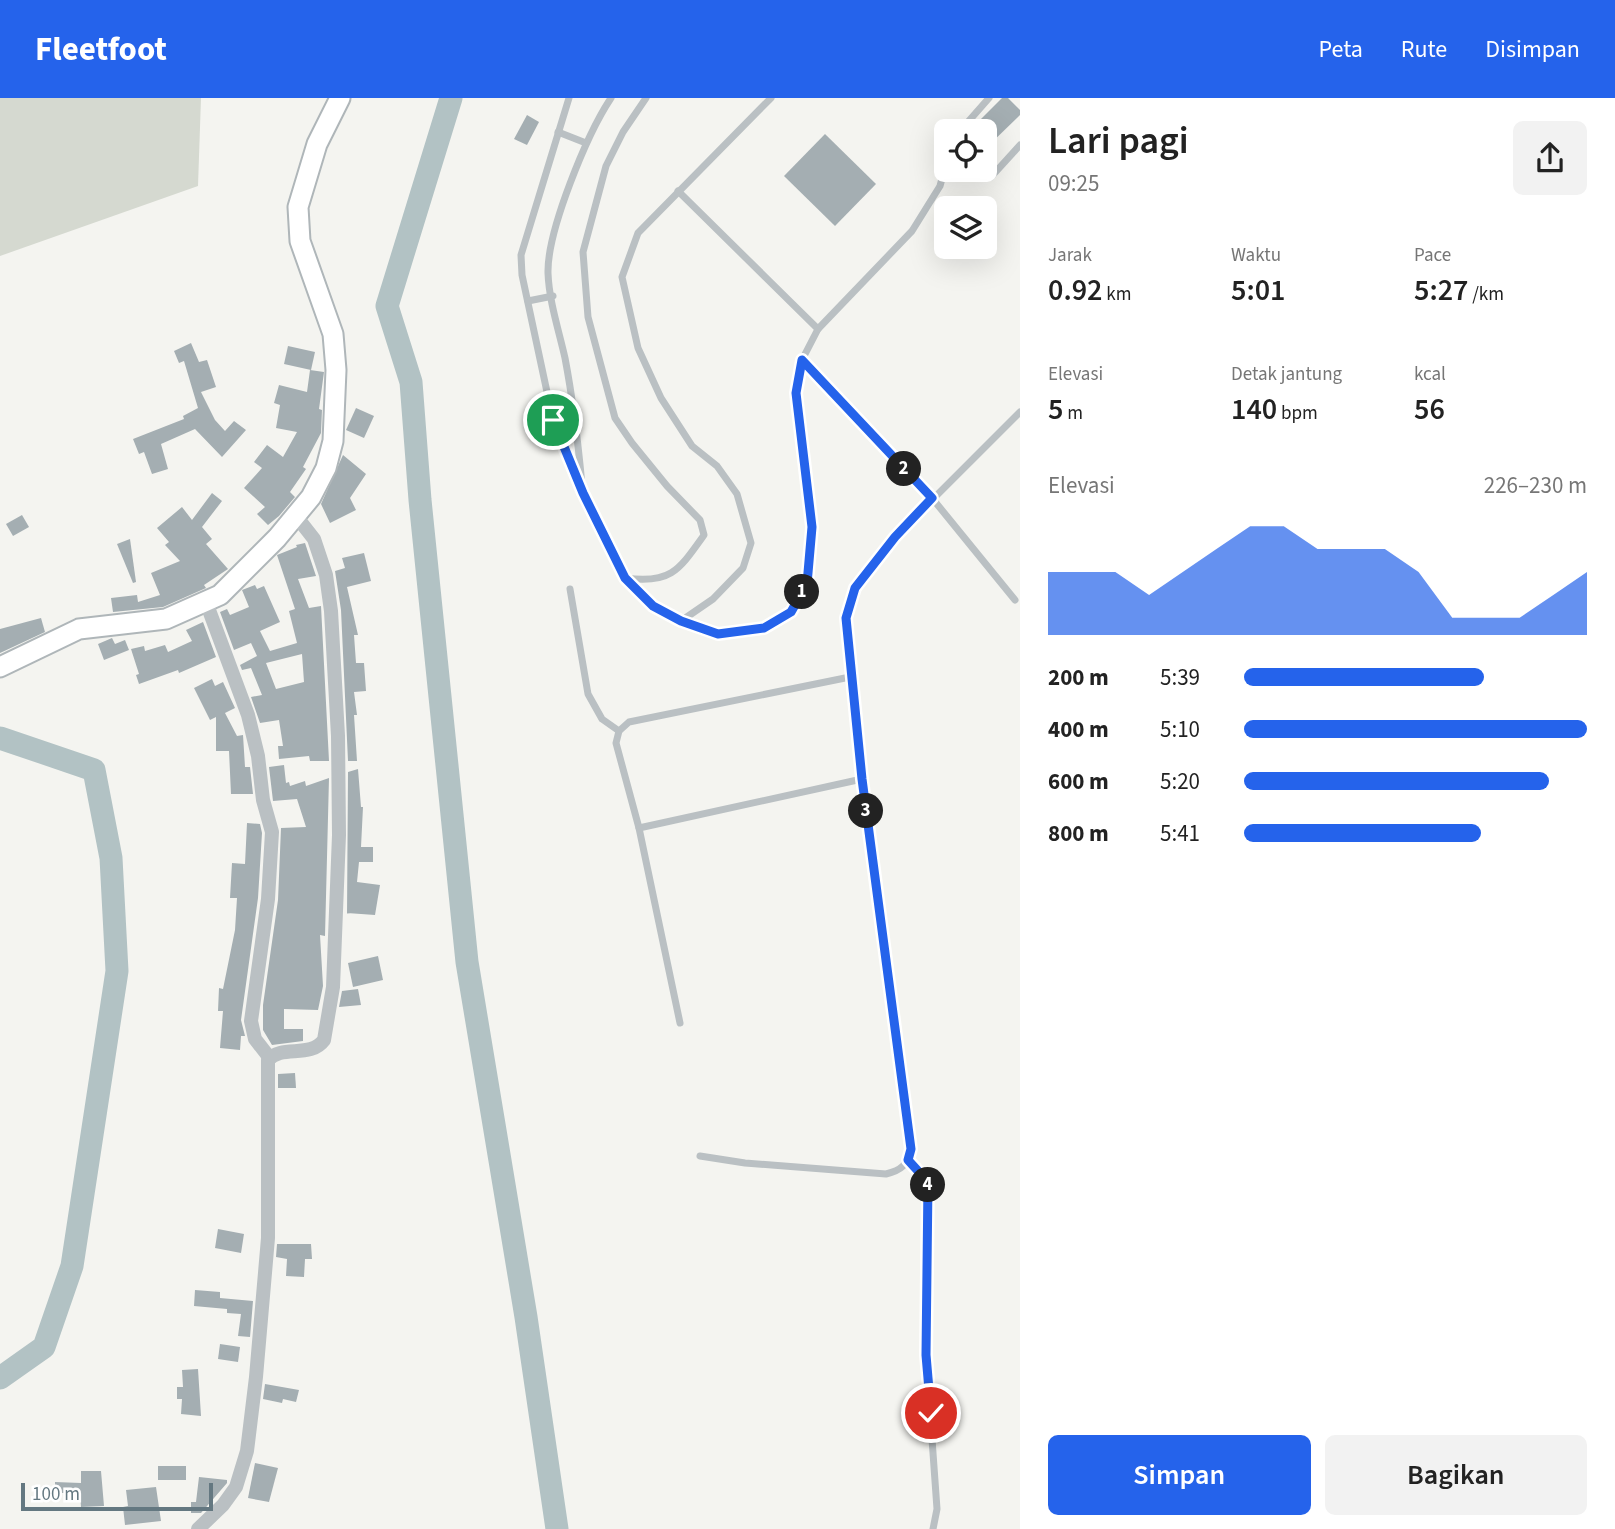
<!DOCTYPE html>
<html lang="id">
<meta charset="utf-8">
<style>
body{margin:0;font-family:"Source Sans 3",sans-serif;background:#f2f2f2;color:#222;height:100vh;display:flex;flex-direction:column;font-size:26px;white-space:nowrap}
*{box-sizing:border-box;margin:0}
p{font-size:23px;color:#767676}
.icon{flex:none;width:38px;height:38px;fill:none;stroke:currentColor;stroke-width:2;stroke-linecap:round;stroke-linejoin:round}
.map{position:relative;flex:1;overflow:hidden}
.details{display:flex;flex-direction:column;background:#fff;width:595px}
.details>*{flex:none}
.controls{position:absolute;left:934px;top:21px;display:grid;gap:14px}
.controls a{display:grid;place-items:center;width:63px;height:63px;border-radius:10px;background:#fff;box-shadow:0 7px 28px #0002;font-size:35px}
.scale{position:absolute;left:21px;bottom:18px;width:192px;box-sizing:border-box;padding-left:7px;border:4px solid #647881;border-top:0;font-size:19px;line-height:24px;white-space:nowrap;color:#647881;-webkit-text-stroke:5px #fff;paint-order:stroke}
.pin{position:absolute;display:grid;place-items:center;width:60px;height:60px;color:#fff;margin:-30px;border:4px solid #fff;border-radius:50%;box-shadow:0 2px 7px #0007}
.km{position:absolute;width:35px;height:35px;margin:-18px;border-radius:50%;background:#222;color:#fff;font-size:19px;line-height:35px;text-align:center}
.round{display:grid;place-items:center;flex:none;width:74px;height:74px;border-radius:10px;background:#f2f2f2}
.headline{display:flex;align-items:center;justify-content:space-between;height:119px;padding:0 28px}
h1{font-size:38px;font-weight:600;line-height:52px}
.figures{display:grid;grid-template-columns:repeat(3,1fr);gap:10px;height:119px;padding:7px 28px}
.figures div{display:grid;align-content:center}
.figures b{font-size:30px;font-weight:600}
.figures small{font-size:19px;font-weight:400}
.figures p{font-size:19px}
.chart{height:196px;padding:14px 28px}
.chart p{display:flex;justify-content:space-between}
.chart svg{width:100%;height:126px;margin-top:7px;fill:#2563eb;opacity:.7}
.button{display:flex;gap:14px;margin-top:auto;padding:14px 28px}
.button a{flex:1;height:80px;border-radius:10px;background:#2563eb;color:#fff;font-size:28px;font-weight:600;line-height:80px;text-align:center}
.button a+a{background:#f2f2f2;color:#222}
ul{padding:0 28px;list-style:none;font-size:23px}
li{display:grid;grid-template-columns:112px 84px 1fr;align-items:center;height:52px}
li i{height:18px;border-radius:9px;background:#2563eb}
header{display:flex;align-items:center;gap:42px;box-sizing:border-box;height:98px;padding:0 35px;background:#2563eb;color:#fff}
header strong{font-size:33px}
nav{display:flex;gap:38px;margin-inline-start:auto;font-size:24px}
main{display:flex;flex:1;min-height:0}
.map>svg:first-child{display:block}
</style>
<header>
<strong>Fleetfoot</strong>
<nav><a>Peta</a><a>Rute</a><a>Disimpan</a></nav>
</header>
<main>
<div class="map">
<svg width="1020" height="1431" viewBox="0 0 1020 1431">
<rect width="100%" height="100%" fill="#f4f4f0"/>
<path fill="#d5d9d0" d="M0,0H201L198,88L0,158Z"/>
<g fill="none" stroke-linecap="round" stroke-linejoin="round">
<g stroke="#b2c2c4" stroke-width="23">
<path d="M451,0L387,208L411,284L420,402L467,864L526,1219L557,1431"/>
<path d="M0,640L94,672L111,760L117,873L72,1168L44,1249L0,1280"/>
</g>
</g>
<g fill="#a4aeb2" fill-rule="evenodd">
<path d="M1002,0H1008L1020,12V17L985,51V33H969Z"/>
<path d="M527,17L539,24L527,47L514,41Z"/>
<path d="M825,36L876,86L835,128L784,78Z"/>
<path d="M191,245L199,264L207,262L216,289L201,294L215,322L225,333L234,323L246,332L222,359L195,331L161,346L168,371L152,376L144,354L139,356L133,341L184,321L183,318L198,310L184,263L179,265L174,253Z"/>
<path d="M288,248L315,254L311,272L284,266Z"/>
<path d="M310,272L324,274L319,311L322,312L321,335L303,369L306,371L290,394L295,399L279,418L268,427L257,416L265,409L244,390L262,370L254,364L267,347L283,359L297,334L276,330L280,307L274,305L279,287L307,294Z"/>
<path d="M356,310L374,318L364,340L346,332Z"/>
<path d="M343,357L366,376L350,400L356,412L330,425L321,406Z"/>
<path d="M212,395L222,403L202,429L212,441L206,446L228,471L204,487L206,490L163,509L113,514L111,500L137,497L138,504L160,497L151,475L180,463L165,447L169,444L157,430L182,409L192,422Z"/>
<path d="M22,417L29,429L13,438L6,426Z"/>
<path d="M130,441L136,484L133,485L117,446Z"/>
<path d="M305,445L316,478L298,481L309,510L321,508L329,663H310L309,658L279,661L278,648H283L279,622L260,625L251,599L262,597L251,570L242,572L240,567L257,558L251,545L234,552L220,514L227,511L230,517L249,509L242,492L255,487L257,491L264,488L280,524L260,533L270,553L297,545L289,513L295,511L277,457L297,449L296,447ZM302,556L304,584L276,591L266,565Z"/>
<path d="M364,455L371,483L347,489L358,537H354L356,565H364L366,593L354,594L357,617H354L357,663H348L341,512L335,473L345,470L342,460Z"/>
<path d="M41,520L45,534L0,555V531Z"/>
<path d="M203,524L216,559L179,575L178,572L139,586L136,577L139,576L131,551L144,548L145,553L165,547L168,554L192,543L186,532Z"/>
<path d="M112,540L115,546L125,542L129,552L104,562L98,546Z"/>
<path d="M212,581L215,588L223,584L235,610L225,615L237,638L243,637L245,669H250L253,696H231L229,653H216V619L210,622L194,590Z"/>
<path d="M284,667L286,685L289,684L290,688L305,683L306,688L329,680L325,838L320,837L323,888L318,912L284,911V931H303V943L272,947L263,932V907L278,802L281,730L306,729L297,701L273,703L269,669Z"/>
<path d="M358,671L361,709H363L361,749H373V764H359L357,784L380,787L375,817L347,815V818L348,674Z"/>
<path d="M247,725L260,726L262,735L258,800L241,922L245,938H241L240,952L220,950L223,913H218L219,890L223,891L235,832L237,800H230L232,765L245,766Z"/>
<path d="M378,858L383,882L353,889L348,865Z"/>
<path d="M358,891L361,907L339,909L342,893Z"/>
<path d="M295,975L296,990H278V976Z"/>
<path d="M218,1131L244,1136L241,1155L215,1150Z"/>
<path d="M277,1146H311L312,1161H305L304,1179L286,1178L287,1161L276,1159Z"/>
<path d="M195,1192L220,1194V1200L253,1203L250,1239L238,1238L241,1216L227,1215V1211L194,1208Z"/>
<path d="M220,1246L240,1249L238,1264L218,1261Z"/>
<path d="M198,1271L201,1318L181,1316L182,1301H177V1289H183L182,1272Z"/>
<path d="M265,1286L299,1292L296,1304L283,1301L282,1305L263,1301Z"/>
<path d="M255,1365L278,1370L269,1404L248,1400Z"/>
<rect x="158" y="1368" width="28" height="14"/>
<path d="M81,1373H101L104,1408L81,1409L80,1395H55V1384L81,1385Z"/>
<path d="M199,1379L227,1382V1385L201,1415H191V1404H196Z"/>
<path d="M156,1389L161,1423L125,1427L123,1409L128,1408L126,1392Z"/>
</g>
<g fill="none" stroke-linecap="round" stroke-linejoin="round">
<g stroke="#afb6b9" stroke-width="23">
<path id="secondary" d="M0,569L79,531L166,521L220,497L277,440L311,399L326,370L333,343L336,272L333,236L300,143L298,109L317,46L340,0"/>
</g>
<g stroke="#bac0c3" stroke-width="7">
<path d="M569,0L521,157L522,177L553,322L583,395L625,480L653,507L681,523L718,536L764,530L791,514L807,486L812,429L796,295L802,262L818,231L912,133L940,88L947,62"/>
<path d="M960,33L989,0"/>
<path d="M558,34L586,45"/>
<path d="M991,79L1020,47"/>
<path d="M678,93L818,231"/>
<path d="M528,203L553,198"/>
<path d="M802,262L932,400L1015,502"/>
<path d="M582,387C578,344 573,302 565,260C559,233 549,203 548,175C547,133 587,36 611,0"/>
<path d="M626,480C671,486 679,472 704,437L700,422L667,388L632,345L615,320L588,219L583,154L606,68L623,34L646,0"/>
<path d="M570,491L588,596L602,621L619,633"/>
<path d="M681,523L713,501L743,470L751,445L737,396L717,368L692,348L661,300L638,250L622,179L638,135L771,0"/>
<path d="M639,730L862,681"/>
<path d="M680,925L639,730L616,645L619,633L629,624L850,579"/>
<path d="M700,1058L745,1065L886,1076C902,1072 907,1067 911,1051L862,681L846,548V520L855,490L895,439L1020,314"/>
<path d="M908,1062L925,1079L929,1096L926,1257L937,1411L933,1431"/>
</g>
<g stroke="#bac0c3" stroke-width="14">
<path d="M206,504L248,617L258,658L263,702L272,734L268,801L251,923L255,941L269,959"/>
<path d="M198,1431L223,1407L236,1389L247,1353L256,1279L268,1140V962C282,946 310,961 324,942L333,889L339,737L338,638L331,513L326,477L314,441L296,418"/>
</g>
<use href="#secondary" stroke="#fff" stroke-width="19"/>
</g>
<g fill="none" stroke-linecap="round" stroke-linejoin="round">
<g stroke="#fff" stroke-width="14">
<path id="route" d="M553,322L583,395L625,480L653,508L681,523L718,536L764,530L791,514L807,486L812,429L796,295L802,262L932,400L895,439L855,490L846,520L862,681L911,1051L908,1062L928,1084L926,1257L931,1315"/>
</g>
<use href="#route" stroke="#2563eb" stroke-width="9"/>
</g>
</svg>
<div class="controls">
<a><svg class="icon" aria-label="locate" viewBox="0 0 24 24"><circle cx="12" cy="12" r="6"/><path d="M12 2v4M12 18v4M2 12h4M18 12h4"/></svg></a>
<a><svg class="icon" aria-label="layers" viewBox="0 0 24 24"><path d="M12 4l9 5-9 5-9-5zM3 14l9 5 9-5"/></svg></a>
</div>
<div class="scale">100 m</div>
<div class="pin" style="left:553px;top:322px;background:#1e9e55"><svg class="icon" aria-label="arrive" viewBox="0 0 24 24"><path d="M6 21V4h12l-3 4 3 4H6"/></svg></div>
<div class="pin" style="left:931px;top:1315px;background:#d93025"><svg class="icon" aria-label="check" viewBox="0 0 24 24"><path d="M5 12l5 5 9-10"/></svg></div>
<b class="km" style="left:802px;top:494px">1</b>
<b class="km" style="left:904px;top:371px">2</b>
<b class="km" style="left:866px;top:713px">3</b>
<b class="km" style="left:928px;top:1087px">4</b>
</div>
<section class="details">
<div class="headline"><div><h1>Lari pagi</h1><p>09:25</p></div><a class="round"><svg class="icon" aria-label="share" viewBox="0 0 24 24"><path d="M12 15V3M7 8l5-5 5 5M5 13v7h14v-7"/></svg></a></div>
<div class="figures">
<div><p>Jarak</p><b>0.92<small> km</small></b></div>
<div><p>Waktu</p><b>5:01</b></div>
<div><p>Pace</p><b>5:27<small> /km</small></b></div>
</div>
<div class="figures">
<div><p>Elevasi</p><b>5<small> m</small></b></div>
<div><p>Detak jantung</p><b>140<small> bpm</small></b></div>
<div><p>kcal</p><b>56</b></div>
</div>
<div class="chart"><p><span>Elevasi</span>226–230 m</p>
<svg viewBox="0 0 160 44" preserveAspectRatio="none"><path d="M0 44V22L10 22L20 22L30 30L40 22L50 14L60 6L70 6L80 14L90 14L100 14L110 22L120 38L130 38L140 38L150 30L160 22V44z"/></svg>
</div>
<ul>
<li><b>200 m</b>5:39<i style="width:70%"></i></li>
<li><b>400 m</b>5:10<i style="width:100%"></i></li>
<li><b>600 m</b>5:20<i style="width:89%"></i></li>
<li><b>800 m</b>5:41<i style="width:69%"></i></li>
</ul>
<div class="button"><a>Simpan</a><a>Bagikan</a></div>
</section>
</main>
